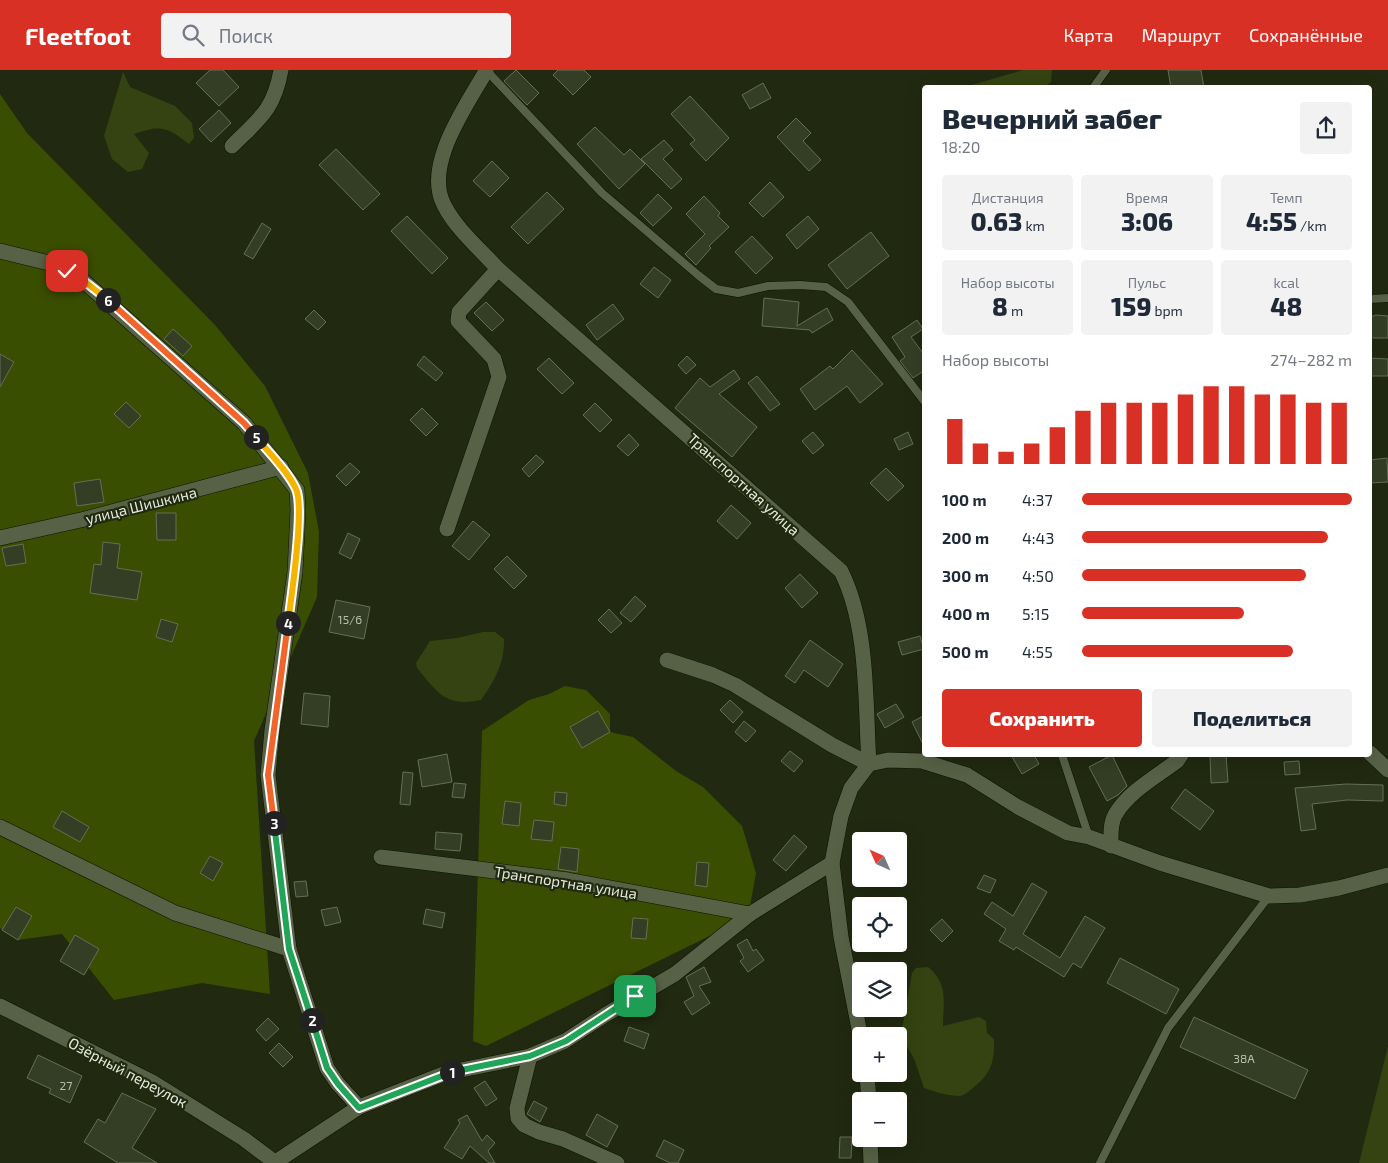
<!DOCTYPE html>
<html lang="ru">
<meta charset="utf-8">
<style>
body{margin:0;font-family:"Exo 2",sans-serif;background:#f2f2f3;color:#1f2937;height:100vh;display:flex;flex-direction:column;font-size:19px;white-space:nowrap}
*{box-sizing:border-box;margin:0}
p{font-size:16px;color:#747a83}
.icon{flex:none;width:28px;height:28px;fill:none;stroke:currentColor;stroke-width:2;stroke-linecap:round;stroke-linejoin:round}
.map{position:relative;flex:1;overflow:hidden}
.side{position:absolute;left:922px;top:15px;width:450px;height:672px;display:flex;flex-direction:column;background:#fff;border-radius:5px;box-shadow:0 5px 20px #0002}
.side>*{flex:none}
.needle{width:32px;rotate:315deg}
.controls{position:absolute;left:852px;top:762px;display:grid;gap:10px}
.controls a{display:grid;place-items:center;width:55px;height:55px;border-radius:5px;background:#fff;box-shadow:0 5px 20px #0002;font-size:25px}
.pin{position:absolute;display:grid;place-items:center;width:42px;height:42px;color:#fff;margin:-21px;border-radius:10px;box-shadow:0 2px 8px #0006}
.km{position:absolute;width:25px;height:25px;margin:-12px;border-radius:50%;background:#222;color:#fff;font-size:14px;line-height:25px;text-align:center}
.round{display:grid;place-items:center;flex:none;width:52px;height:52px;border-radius:5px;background:#f2f2f3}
.summary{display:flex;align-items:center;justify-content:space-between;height:85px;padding:0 20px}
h1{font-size:28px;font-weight:800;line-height:38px}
.figures{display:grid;grid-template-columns:repeat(3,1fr);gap:8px;height:85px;padding:5px 20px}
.figures div{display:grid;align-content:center;border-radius:5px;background:#f2f2f3;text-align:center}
.figures b{font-size:25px;font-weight:800}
.figures small{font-size:14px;font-weight:400}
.figures p{font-size:14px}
.chart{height:140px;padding:10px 20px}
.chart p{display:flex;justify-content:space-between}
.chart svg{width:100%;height:90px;margin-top:5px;stroke:#d93025;stroke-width:6}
.cta{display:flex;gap:10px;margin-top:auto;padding:10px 20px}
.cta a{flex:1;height:58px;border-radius:5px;background:#d93025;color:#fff;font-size:20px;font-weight:800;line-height:58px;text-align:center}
.cta a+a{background:#f2f2f3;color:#1f2937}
ul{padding:0 20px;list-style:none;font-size:16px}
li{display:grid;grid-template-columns:80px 60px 1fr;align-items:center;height:38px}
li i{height:12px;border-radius:6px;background:#d93025}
header{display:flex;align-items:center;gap:30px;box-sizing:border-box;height:70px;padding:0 25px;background:#d93025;color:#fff}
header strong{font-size:24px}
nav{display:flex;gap:28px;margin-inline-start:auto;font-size:18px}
.search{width:350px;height:45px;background:#f2f2f3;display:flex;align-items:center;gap:12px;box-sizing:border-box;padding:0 18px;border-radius:5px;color:#747a83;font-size:19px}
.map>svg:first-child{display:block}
</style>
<header>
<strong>Fleetfoot</strong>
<div class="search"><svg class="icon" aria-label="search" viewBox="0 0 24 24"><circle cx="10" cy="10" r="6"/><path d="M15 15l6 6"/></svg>Поиск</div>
<nav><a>Карта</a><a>Маршрут</a><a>Сохранённые</a></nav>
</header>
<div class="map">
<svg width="1388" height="1093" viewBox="0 0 1388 1093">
<rect width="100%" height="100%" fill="#212910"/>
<g fill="#3a4e01">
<path d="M0,24L27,63L215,255L265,316L308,403L319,462L317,527L254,671L270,924L202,913L114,930L62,864L18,870L0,858Z"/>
<path d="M565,616L586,620L610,644V662L633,667L676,701L703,717L742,756L756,803L748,847L486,976L473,971L482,661L529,630L549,624Z"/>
</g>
<g fill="#344311">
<path d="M1023,0H1052L1051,12L1043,18H974L972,15Z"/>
<path d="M123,2L130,17L175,36L192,53L194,68L189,74C166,56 161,55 134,64L149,83L142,99L128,102L112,89L104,66Z"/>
<path d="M483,562H495L504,569C505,592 494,612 481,630C445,637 439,624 417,598L416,593L430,571L457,568Z"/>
<path d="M928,897C949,914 943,932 943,956L979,947L986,951L987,963L994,969C995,990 991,1004 974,1017C969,1021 965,1026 958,1026C946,1025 935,1022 924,1018L915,991L901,965L912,903L916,898Z"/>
<path d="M1388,976V1093H1359Z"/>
</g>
<g fill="#343e24" stroke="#656f54">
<path d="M210,0H223L239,17L219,36L196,13Z"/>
<path d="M516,0L539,23L527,35L504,11Z"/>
<path d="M558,0H584L591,7L573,25L553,5Z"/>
<path d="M1168,0H1201L1204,18H1171Z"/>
<path d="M763,13L771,28L750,39L742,25Z"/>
<path d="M690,26L729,68L706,91L690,74L695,70L671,44Z"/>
<path d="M219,40L231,53L211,72L199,59Z"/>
<path d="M796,48L811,63L803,71L821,90L809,101L777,67Z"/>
<path d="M595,57L624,85L630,79L645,94L619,119L577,74Z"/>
<path d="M664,70L673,80L663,89L682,109L671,119L641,89Z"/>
<path d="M336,79L380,124L363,140L319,95Z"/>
<path d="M492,91L509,108L490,127L473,111Z"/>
<path d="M770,112L784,127L763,147L749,133Z"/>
<path d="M547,122L564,139L528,174L511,157Z"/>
<path d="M658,124L672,138L653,156L640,143Z"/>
<path d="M704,126L720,143L718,146L729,157L709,176L711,178L696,195L685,184L705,164L686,144Z"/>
<path d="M407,146L448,188L432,204L391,161Z"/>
<path d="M808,146L819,159L797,179L786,165Z"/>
<path d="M262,153L271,159L253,189L244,184Z"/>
<path d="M871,162L889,186L847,219L828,195Z"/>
<path d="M752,166L773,188L756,204L735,182Z"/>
<path d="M654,197L671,210L658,228L640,214Z"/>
<path d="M764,228L799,232L797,256L827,238L833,250L812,263L810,260L762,256Z"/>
<path d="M486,232L504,250L492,261L474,243Z"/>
<path d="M613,234L624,249L597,270L586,255Z"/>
<path d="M314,240L326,252L318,260L305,249Z"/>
<path d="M1376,245L1388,246V268H1370V247Z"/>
<path d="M917,250L923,259L911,267L925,286V300L913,308L900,291L905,287L892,267Z"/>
<path d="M173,259L192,276L183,286L164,269Z"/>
<path d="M852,280L883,314L860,333L847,316L815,340L800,319L830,296L833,299Z"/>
<path d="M0,284L14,292L0,317Z"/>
<path d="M424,286L443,303L436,311L417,295Z"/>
<path d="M687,286L696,295L686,304L678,295Z"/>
<path d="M549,288L574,313L562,324L537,299Z"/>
<path d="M1370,288L1388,289V306H1370Z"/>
<path d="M734,300L740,309L719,324L757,357L732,387L675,338L700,308L710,317Z"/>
<path d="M757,306L780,334L770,341L748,313Z"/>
<path d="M126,332L141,346L129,358L114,344Z"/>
<path d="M595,333L612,350L600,362L583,345Z"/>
<path d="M422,338L438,354L426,366L410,350Z"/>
<path d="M813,362L824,375L813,384L802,371Z"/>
<path d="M908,362L913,374L899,380L894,369Z"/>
<path d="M629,364L639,375L628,386L617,376Z"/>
<path d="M536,385L544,392L529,407L522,399Z"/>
<path d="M1387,388L1388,412L1370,413V390Z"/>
<path d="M350,393L360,402L346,416L336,406Z"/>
<path d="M886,398L904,416L888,431L870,413Z"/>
<path d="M100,409L104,432L77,436L74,413Z"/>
<path d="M731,435L751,453L737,469L717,451Z"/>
<path d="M156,443H176V470H157Z"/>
<path d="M473,451L490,465L469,490L452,476Z"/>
<path d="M348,463L360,469L351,489L339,483Z"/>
<path d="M103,472L120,474L117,498L142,502L137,530L90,523L94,494L101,495Z"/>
<path d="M23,474L26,493L6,496L2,478Z"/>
<path d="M507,486L527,506L514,519L494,499Z"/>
<path d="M800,504L818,523L802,538L785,518Z"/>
<path d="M635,526L646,536L631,552L620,543Z"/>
<path d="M336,530L370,537L364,569L329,562Z"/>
<path d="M609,539L622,553L611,563L598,550Z"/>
<path d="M161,549L178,554L172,572L156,567Z"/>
<path d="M920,566L924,579L902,585L898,572Z"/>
<path d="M810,570L843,594L828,617L804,600L795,613L785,606Z"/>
<path d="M304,623L330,626L328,657L301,654Z"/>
<path d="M730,630L743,642L733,653L720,640Z"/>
<path d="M896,634L904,647L885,658L877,644Z"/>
<path d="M598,641L610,662L582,678L570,657Z"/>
<path d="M925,645V678L912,652Z"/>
<path d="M744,651L756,661L746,672L735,662Z"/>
<path d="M790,681L803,691L794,702L781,691Z"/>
<path d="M447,684L452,712L422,717L418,690Z"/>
<path d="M1011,685H1034L1039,694L1022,704Z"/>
<path d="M1112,685L1127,716L1118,725L1107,731L1089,697Z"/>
<path d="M1210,685H1226L1228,712L1211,713Z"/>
<path d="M1299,691L1300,704L1285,705L1284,692Z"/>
<path d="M403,702L413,703L410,735L400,734Z"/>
<path d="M454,713L466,714L464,728L452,727Z"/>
<path d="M1346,714L1383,715V731L1347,730L1312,734L1316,759L1301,761L1295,718Z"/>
<path d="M1185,719L1214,741L1200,760L1171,738Z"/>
<path d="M555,722L567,723L566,736L554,734Z"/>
<path d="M505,731L521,733L519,756L502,754Z"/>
<path d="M62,741L89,757L80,772L53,757Z"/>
<path d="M534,750L554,752L552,771L531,769Z"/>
<path d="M436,762L462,764L460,781L435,779Z"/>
<path d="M794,765L807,777L786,801L773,790Z"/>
<path d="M561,777L579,779L577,802L558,799Z"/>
<path d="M210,786L223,793L213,811L200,803Z"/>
<path d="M697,792L709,793L707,817L695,815Z"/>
<path d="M984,805L996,810L990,823L977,818Z"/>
<path d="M306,811L308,826L296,827L294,812Z"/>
<path d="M1032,813L1047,822L1023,864L1060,888L1085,846L1105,858L1081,898L1073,893L1064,907L1016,877L1014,880L999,871L1006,859L984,844L992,832L1013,846Z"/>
<path d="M16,837L32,846L18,870L2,860Z"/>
<path d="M337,837L341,852L325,856L321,840Z"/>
<path d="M426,839L445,843L442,858L423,854Z"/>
<path d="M633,848L648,849L646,869L631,868Z"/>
<path d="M942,849L953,861L942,872L930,860Z"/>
<path d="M75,865L99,879L84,905L60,891Z"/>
<path d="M747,869L753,881L756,879L764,890L748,902L740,891L744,888L737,875Z"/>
<path d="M1120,888L1179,919L1166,944L1107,913Z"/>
<path d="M704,897L711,912L699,916L710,933L692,945L684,932L694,926L686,907Z"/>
<path d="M1194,947L1308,1000L1295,1029L1180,977Z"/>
<path d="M268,948L279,959L266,971L256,960Z"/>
<path d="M629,957L649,964L644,979L624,971Z"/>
<path d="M279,973L293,987L283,997L269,983Z"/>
<path d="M38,985L82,1006L70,1033L49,1023L51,1019L27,1008Z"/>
<path d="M485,1011L497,1029L486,1036L474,1018Z"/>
<path d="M122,1023L156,1039L132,1078L157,1093H118L84,1072L98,1049L105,1053Z"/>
<path d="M534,1031L547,1038L540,1052L527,1044Z"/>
<path d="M597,1044L618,1056L607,1077L586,1065Z"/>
<path d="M467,1045L482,1071L487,1065L495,1073L488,1081L495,1093H489L470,1076L462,1089L444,1078L460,1053L458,1050Z"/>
<path d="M840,1067H852L851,1088H839Z"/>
<path d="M664,1070L684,1080L678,1093H670L656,1086Z"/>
</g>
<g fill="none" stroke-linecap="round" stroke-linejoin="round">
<g stroke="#0b1200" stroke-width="9">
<g id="lane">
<path d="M486,0L602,123L698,205L716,219L738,223L768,216L800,215L826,217L848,232L925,332"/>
<path d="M1093,18L1106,0"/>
<path d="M1370,229L1388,228"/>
<path d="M1062,685L1089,767"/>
<path d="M1100,1093L1168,958L1269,826"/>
</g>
</g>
<g stroke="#0b1200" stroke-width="16">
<g id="street">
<path d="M486,1C467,35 423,95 444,135C456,159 480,179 498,199L841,501C869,557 865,632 869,694"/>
<path d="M232,76C259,49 274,40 281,0"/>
<path d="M0,181L49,193L79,207L244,353L297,420L298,440L295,502L272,660L268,705L289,879L327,998L338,1014L359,1037"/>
<path d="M447,459L499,307L494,289L458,251L459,242L498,199"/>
<path d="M0,468L85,449L281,397"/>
<path d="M667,590L713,605L735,615L832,675L869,694"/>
<path d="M1370,683L1388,700"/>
<path d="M0,757L175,843L289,879"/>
<path d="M1111,776C1111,766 1110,754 1115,745C1128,722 1157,706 1177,691L1181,685"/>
<path d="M381,787L568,810L750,844"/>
<path d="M0,936L154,1013L244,1069L276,1093"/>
<path d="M861,969L841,867L832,793L841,746L851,718L869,694L888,690L922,691L967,705L1018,737L1068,763L1089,767L1160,793L1269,826L1300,825L1339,818L1388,805"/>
<path d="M530,986L517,1038L518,1048L524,1055L539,1062L563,1069L617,1093"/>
<path d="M867,1004L869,1031"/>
<path d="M870,1069L871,1093"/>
<path d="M274,1093L359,1037L446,1003L530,986L565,971L605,945L675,904L750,844L832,793"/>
</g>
</g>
<use href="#lane" stroke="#566145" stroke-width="8"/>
<use href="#street" stroke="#566145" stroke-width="15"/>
</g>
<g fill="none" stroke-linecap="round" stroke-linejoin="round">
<g stroke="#fff" stroke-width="10">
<path id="split-1" d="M452,1002L530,986L566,971L635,926"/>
</g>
<g stroke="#fff" stroke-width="10">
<path id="split-2" d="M312,950L327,998L338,1014L359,1038L452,1002"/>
</g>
<g stroke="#fff" stroke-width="10">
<path id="split-3" d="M274,753L289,879L312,950"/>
</g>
<g stroke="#fff" stroke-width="10">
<path id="split-4" d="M274,753L268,705L288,553"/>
</g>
<g stroke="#fff" stroke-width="10">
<path id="split-5" d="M256,367C269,383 287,400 296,419C305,438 291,529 288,553"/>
</g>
<g stroke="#fff" stroke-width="10">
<path id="split-6" d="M108,230L244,353L256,367"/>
</g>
<g stroke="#fff" stroke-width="10">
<path id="split-7" d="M67,201L79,207L108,230"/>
</g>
<use href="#split-1" stroke="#22a559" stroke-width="6"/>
<use href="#split-2" stroke="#22a559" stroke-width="6"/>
<use href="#split-3" stroke="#22a559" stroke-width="6"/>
<use href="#split-4" stroke="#f0652b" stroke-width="6"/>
<use href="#split-5" stroke="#f5b400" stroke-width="6"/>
<use href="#split-6" stroke="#f0652b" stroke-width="6"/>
<use href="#split-7" stroke="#f5b400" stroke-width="6"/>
</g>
<g text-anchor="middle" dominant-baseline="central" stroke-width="4.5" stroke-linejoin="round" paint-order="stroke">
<g font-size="12" fill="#b8bfad">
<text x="350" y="549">15/6</text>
<text x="1244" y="988">38А</text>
<text x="66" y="1015">27</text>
</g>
<g font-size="15" fill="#e4eadb" stroke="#212910">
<text transform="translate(744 414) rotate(42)">Транспортная улица</text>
<text transform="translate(141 435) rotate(-14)">улица Шишкина</text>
<text transform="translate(566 812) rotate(9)">Транспортная улица</text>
<text transform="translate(128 1002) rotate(28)">Озёрный переулок</text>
</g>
</g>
</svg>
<div class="controls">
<a><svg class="needle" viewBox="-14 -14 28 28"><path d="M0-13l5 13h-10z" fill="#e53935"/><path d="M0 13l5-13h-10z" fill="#747a83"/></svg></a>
<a><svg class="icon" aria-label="locate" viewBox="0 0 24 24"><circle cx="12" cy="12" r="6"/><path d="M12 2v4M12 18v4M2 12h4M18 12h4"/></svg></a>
<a><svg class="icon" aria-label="layers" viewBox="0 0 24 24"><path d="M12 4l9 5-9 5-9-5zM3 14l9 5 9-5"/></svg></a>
<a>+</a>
<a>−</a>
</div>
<div class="pin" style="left:635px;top:926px;background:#1e9e55"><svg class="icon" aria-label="arrive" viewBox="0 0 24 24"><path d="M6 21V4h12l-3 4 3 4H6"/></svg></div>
<div class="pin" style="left:67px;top:201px;background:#d93025"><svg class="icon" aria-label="check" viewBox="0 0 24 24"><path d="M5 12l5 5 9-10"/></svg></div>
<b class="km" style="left:452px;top:1002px">1</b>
<b class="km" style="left:312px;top:950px">2</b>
<b class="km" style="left:274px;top:753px">3</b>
<b class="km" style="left:288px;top:553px">4</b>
<b class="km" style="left:256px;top:367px">5</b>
<b class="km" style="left:108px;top:230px">6</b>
<section class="side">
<div class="summary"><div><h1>Вечерний забег</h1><p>18:20</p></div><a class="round"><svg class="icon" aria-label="share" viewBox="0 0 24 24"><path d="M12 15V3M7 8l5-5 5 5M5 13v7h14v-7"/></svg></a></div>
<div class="figures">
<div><p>Дистанция</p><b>0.63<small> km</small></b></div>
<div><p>Время</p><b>3:06</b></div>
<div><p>Темп</p><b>4:55<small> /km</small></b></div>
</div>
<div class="figures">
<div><p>Набор высоты</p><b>8<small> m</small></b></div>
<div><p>Пульс</p><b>159<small> bpm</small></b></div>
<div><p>kcal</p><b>48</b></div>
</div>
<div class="chart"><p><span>Набор высоты</span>274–282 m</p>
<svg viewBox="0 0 160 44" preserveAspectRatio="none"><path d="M5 44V22M15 44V34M25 44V38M35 44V34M45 44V26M55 44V18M65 44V14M75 44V14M85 44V14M95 44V10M105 44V6M115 44V6M125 44V10M135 44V10M145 44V14M155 44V14"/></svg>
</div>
<ul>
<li><b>100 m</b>4:37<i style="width:100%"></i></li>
<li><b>200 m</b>4:43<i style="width:91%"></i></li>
<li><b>300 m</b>4:50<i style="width:83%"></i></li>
<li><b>400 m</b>5:15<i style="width:60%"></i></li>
<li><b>500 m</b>4:55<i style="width:78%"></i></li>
</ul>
<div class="cta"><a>Сохранить</a><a>Поделиться</a></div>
</section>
</div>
